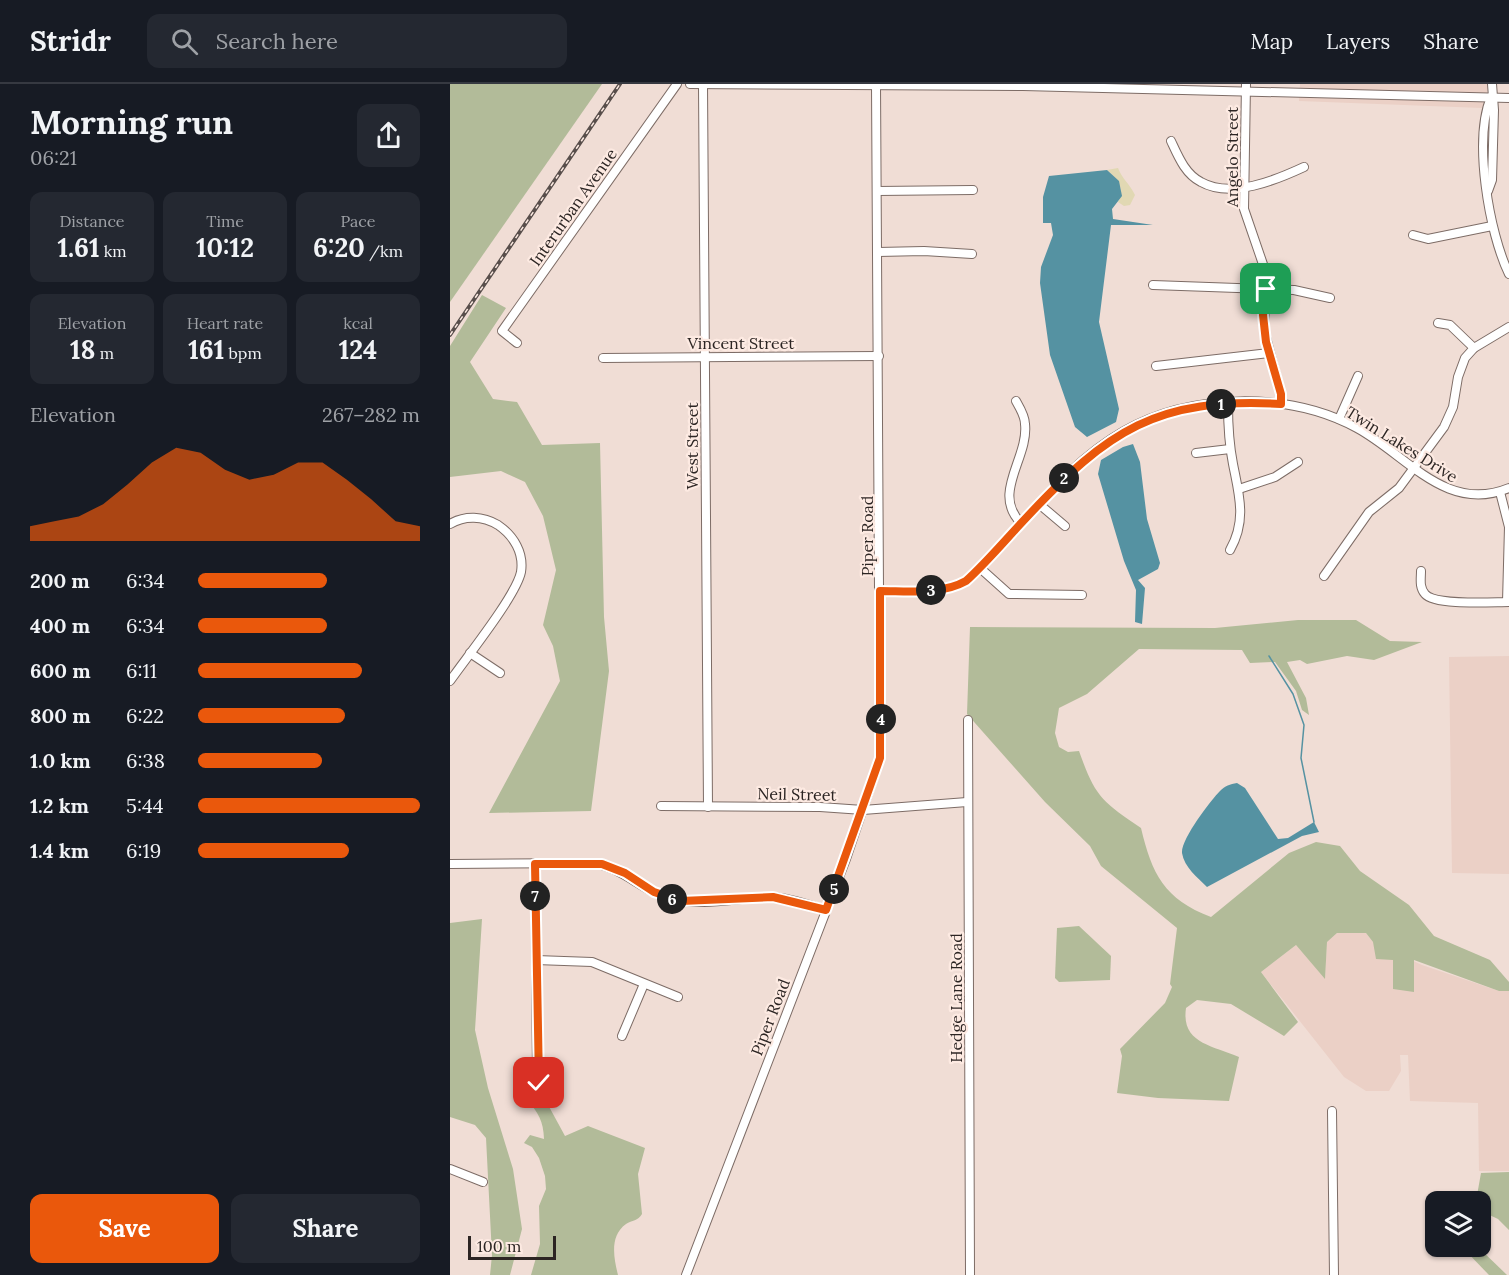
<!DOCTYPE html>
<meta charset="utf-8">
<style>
body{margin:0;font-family:Lora,serif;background:#242831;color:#f1f3f6;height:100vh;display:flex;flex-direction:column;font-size:22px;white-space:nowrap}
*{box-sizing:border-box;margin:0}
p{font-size:20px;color:#9ea1a6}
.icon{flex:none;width:33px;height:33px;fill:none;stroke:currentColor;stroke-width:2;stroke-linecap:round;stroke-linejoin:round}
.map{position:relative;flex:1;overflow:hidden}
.details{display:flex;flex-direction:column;background:#171b24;width:450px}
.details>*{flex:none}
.controls{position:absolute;left:975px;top:1107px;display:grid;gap:12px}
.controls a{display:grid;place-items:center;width:66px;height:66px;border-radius:12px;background:#171b24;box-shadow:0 2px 4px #0004;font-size:30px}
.scale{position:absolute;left:18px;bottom:15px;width:88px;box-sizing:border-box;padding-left:6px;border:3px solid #2c2523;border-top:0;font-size:16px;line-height:21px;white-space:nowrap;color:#2c2523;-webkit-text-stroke:4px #fdeae2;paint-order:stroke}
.pin{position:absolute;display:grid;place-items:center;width:51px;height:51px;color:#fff;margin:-26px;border-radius:12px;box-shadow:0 3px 9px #0006}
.km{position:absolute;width:30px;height:30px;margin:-15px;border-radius:50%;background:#222;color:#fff;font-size:16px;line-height:30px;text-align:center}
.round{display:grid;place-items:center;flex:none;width:63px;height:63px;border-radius:12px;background:#242831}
.headline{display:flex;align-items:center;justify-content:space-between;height:102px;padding:0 30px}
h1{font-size:33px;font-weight:700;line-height:45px}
.stats{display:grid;grid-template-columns:repeat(3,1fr);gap:9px;height:102px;padding:6px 30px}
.stats div{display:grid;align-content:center;border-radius:12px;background:#242831;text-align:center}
.stats b{font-size:26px;font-weight:700}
.stats small{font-size:16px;font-weight:400}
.stats p{font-size:16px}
.chart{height:168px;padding:12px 30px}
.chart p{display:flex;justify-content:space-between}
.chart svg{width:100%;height:108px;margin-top:6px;fill:#ea580c;opacity:.7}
.button{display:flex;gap:12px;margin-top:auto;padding:12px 30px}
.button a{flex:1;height:69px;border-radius:12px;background:#ea580c;color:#fff;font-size:24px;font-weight:700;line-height:69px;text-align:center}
.button a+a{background:#242831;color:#f1f3f6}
ul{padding:0 30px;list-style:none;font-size:20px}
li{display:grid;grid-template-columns:96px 72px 1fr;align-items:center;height:45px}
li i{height:15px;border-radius:8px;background:#ea580c}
header{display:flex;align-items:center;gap:36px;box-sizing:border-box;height:84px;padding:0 30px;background:#171b24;border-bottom:2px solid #363941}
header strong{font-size:28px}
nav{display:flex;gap:33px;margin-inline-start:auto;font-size:21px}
.search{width:420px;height:54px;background:#242831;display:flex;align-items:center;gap:15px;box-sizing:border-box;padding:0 21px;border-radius:12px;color:#9ea1a6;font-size:22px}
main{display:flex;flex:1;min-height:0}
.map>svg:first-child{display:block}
</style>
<header>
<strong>Stridr</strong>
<div class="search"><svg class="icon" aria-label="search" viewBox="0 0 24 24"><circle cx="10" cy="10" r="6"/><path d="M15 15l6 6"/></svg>Search here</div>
<nav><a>Map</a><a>Layers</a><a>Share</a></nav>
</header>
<main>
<section class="details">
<div class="headline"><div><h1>Morning run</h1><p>06:21</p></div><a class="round"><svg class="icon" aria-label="share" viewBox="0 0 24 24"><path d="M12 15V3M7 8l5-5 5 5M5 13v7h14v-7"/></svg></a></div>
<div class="stats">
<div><p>Distance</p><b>1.61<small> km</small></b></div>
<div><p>Time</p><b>10:12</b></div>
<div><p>Pace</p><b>6:20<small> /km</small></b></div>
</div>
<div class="stats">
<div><p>Elevation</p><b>18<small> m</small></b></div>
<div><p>Heart rate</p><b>161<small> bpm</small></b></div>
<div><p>kcal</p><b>124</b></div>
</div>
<div class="chart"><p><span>Elevation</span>267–282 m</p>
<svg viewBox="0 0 160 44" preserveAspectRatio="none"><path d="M0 44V38L10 36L20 34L30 29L40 21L50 12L60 6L70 8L80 15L90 19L100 17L110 12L120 12L130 19L140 27L150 36L160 38V44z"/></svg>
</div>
<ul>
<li><b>200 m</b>6:34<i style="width:58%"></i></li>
<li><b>400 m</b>6:34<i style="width:58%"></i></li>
<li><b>600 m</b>6:11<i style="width:74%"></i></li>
<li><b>800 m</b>6:22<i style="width:66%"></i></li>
<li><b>1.0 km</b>6:38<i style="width:56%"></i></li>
<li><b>1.2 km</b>5:44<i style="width:100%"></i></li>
<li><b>1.4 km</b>6:19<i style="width:68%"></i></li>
</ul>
<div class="button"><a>Save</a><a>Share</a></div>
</section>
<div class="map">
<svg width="1059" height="1191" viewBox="0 0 1059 1191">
<rect width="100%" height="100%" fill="#f0ddd5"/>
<g fill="#ebd0c6">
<path d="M850,0H1038V4L1032,24L849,17Z"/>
<path d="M1059,572V790L1002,789L999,573Z"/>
<path d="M900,848L916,849L923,858L972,881L1049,907H1059V1087H1029L1028,1019L960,1017L958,971H950L951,987L939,1007H916L894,993L811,888L846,861L875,894L877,858L887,849Z"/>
</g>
<g fill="#b2bb99">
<path d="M0,0H152L0,218Z"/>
<path d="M32,211L56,224L20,278L43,315L67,318L92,361L150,359L154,533L159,587L141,727L39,729L110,597L103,562L93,541L106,486L93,432L75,398L51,387L0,393V262Z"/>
<path d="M848,536H906L940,557L972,558L924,576L897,572L857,580L850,576L837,578L856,614L859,631L852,626L846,607L825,578L800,579L792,566L689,565L637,610L609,624L605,649L609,663L618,668L629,667C645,712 651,717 691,744C702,790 714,815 761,833L839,769L866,758L890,762L910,787L959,821L984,852L1040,876L1059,898V907H1049L964,876V908L943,905V876L926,875L923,858L916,849H887L877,858L875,895L846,861L811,888L848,938L834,952L781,920L747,916L736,924C731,959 761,961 789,973L779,1017L708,1014L667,1009L672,972L670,965L715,919L722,903L720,900L727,844L651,782L640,762L595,718L517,630L520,543L765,544Z"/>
<path d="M32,835L25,946L38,1004L63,1085L72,1145L60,1191H40L42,1171L36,1054L25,1041L0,1033V839Z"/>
<path d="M629,842L661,872L660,896L609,898L605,894L607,844Z"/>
<path d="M65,990L84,995L115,1052L138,1042L195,1064L188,1090L192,1130C188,1137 182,1136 176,1140C159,1152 164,1175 168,1191H81L90,1160L89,1122L96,1105L95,1092L89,1074L82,1063L74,1059L80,1051L94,1055C94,1019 66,1017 65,990Z"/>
<path d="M1059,1088V1146L1048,1135L1031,1127L1030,1118L1026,1117L1031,1089Z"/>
<path d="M1012,1163H1028L1057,1191H1039Z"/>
</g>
<path fill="#e1d8b3" d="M668,84C672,95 680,100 685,111L680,121L674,122L668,118C676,106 667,94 657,86Z"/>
<g fill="#5592a2">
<path d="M657,86L669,97L672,112L662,125L663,135L703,141H661L649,238L669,325L666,338L637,353L625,343L600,271L590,199L591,183L603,151L601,139H593V113L599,92Z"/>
<path d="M683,360L690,378L697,435L710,479L708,485L688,496L695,504L692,540L685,538L686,506L674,477L648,390L651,376L673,363Z"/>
<path d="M787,699L795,704L828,755L838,754L864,738L869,748L852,752L757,803C748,794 734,783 732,769C731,755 761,716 770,707C775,702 780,700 787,699Z"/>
</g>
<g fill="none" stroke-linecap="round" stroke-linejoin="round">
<path stroke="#5592a2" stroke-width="1.5" d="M819,572L843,610L854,641L851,674L864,738"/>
<g stroke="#7d6c66" stroke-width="10">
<g id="minor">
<path d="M240,0L573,2L1059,14"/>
<path d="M796,0L794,125L816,189L814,246L831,310V320"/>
<path d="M253,1L258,723"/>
<path d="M1041,13C1023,56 1039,149 1059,190"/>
<path d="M721,57C728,72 735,90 751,98C781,115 826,96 854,83"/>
<path d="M427,107L523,106"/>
<path d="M1038,107L1042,96L1044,26L1042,0"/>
<path d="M963,151L978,155L1042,142"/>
<path d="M428,168L474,167L522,170"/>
<path d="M703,201L844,206L880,214"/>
<path d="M988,239L1000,241L1024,264"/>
<path d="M67,259L52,247L227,0"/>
<path d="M153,274L429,272"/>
<path d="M706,282L819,269"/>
<path d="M566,317C570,324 575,332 575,340C579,374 541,409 571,439"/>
<path d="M778,320C778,340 779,360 783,380C789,411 797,436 780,466"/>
<path d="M889,335L908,292"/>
<path d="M746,369L780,365"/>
<path d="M789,405L825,393L848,378"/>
<path d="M1050,408L1059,443L1057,518"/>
<path d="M589,420L615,442"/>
<path d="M0,440C15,431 33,432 48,441C64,452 74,469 71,488C66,512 16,574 0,597"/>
<path d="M530,484L559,510L632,511"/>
<path d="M971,487C971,495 969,503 975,510C985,522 1042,518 1059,518"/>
<path d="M874,492L919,428L949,404L994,343L1003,323L1008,293L1015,274L1024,264L1059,243"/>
<path d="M431,507C458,507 491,511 516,497C570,449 609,384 674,347C741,309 839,307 907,344C957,371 996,430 1059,404"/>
<path d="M20,569L50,589"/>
<path d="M518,636L520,1191"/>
<path d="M211,722L370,723L413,726L517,718"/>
<path d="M85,779L87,987L93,1009"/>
<path d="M0,780L143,779C174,784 193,808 222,815C254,823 289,813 322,813C340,814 359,821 376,826"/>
<path d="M86,876L142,878L228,913"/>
<path d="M172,952L194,900"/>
<path d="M882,1027L884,1191"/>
<path d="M0,1085L33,1098"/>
<path d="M236,1191L396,775L430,674L426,1"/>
</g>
</g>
<use href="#minor" stroke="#fff" stroke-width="8"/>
<g stroke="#584e4b" stroke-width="4">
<path id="rail" d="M0,251L170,0"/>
</g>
<use href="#rail" stroke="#fdeae2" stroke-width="1.5" stroke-dasharray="4.5" stroke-linecap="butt"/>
</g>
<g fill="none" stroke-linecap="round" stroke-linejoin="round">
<g stroke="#fff" stroke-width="12">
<path id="route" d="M89,999L85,780H152L175,789L204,808L231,817L323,813L376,826L430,674V507C458,507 491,511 516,497C537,478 556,455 576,434C658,346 707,313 831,320V310L816,258L813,231L816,205"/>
</g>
<use href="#route" stroke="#ea580c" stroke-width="8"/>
</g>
<g text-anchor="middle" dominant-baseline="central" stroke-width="4.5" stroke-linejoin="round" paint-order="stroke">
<g font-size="16" fill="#2c2523" stroke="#fdeae2">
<text transform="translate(782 73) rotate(-90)">Angelo Street</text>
<text transform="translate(123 123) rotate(-55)">Interurban Avenue</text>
<text x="291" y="259">Vincent Street</text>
<text transform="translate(952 360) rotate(32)">Twin Lakes Drive</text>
<text transform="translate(242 362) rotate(-90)">West Street</text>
<text transform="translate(417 452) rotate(-90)">Piper Road</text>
<text transform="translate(347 710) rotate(1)">Neil Street</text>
<text transform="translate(506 914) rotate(-90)">Hedge Lane Road</text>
<text transform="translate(320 933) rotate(-69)">Piper Road</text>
</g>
</g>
</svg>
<div class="controls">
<a><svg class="icon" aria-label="layers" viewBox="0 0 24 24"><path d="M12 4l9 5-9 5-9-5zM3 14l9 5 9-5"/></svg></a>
</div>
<div class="scale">100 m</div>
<div class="pin" style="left:816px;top:205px;background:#1e9e55"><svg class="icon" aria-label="arrive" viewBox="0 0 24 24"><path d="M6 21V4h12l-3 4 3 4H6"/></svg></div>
<div class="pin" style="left:89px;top:999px;background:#d93025"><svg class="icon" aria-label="check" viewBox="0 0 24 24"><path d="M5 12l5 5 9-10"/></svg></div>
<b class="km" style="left:771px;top:320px">1</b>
<b class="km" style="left:614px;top:394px">2</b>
<b class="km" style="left:481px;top:506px">3</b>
<b class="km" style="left:431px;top:635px">4</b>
<b class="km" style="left:384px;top:805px">5</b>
<b class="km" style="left:222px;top:815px">6</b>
<b class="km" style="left:85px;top:812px">7</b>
</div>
</main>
